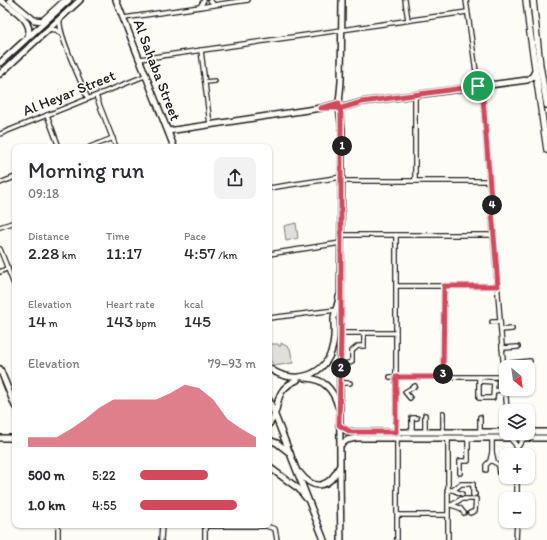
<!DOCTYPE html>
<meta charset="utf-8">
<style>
body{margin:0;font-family:Itim,sans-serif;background:#f2f2f3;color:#2b2b33;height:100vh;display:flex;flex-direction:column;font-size:15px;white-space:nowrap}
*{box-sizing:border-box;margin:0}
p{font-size:13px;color:#7c7c81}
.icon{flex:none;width:22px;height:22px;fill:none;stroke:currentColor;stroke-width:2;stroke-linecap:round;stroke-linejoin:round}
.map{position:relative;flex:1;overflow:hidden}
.side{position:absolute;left:12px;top:144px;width:260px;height:384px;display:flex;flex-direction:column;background:#fff;border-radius:8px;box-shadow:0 1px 3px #0004}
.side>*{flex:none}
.needle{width:26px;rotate:151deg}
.fabs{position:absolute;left:499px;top:360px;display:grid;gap:8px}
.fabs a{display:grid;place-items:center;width:36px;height:36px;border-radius:8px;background:#fff;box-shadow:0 1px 3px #0004;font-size:20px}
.pin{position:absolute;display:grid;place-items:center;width:34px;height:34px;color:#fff;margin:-17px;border:2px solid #fff;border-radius:50%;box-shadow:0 1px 4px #0007}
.km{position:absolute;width:20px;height:20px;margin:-10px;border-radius:50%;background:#222;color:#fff;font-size:11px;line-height:20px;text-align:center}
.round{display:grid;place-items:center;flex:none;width:42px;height:42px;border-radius:8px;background:#f2f2f3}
.overview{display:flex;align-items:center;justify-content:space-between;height:68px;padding:0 16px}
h1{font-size:22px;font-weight:600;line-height:30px}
.figures{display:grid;grid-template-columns:repeat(3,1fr);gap:6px;height:68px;padding:4px 16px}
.figures div{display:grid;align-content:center}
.figures b{font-size:17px;font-weight:600}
.figures small{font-size:11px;font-weight:400}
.figures p{font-size:11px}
.chart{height:112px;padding:8px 16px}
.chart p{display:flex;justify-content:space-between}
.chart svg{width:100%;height:72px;margin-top:4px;fill:#d1495b;opacity:.7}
ul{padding:0 16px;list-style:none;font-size:13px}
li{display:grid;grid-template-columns:64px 48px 1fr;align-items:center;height:30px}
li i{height:10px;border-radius:5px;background:#d1495b}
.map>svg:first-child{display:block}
</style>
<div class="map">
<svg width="547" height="540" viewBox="0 0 547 540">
<rect width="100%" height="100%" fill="#fdfcf7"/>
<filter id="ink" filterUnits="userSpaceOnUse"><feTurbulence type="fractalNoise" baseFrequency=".025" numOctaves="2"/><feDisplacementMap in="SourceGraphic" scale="8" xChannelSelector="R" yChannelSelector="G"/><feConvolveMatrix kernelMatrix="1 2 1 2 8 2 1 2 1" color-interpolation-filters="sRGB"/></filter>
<g filter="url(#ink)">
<g fill="#e0dfdb" stroke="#7e7e7c">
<path d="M296,223L298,238L286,241L284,226Z"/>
<path d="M281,343L290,348L293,363L274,366L269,358V344H278L279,346H281Z"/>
</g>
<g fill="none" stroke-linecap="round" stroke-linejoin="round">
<g stroke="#1c1c1c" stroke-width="6">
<g id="street">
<path d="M210,0L214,5"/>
<path d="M405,0L408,20"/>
<path d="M466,0L478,86"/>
<path d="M200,7L204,0"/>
<path d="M124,18L248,0"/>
<path d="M60,19C57,33 82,83 88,99"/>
<path d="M41,21L64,0"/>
<path d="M49,29L56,30L61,34"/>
<path d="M201,50L210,125"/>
<path d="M140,59L467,12"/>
<path d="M205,82L215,81"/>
<path d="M482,86L507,411"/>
<path d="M415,95V181"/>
<path d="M96,96L116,147"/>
<path d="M47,115L59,147"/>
<path d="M0,134L147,75"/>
<path d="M90,147L113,138"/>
<path d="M341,181H490"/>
<path d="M0,183L15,177"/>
<path d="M269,188L342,177"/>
<path d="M0,227L15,222"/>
<path d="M341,235H494"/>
<path d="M396,235V432"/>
<path d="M0,249L15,287"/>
<path d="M269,254L341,243"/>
<path d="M0,272L8,268"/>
<path d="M397,286H497"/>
<path d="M269,318L336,310"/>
<path d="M492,322H500"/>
<path d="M501,330L512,329"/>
<path d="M341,333H396"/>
<path d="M502,348L518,347"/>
<path d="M503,364L530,361"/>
<path d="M341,365L352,362V351L358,346H364V333"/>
<path d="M390,377H504"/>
<path d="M443,377L444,286"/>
<path d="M479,381L494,382L493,398H479V377"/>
<path d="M341,383H350"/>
<path d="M494,391L505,389"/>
<path d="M410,398L405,392L415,386"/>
<path d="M480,417V432"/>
<path d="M412,432V418H417"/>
<path d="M425,432V415"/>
<path d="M443,432V413"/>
<path d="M492,438V452"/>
<path d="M510,438L516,445L517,455"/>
<path d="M517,448L524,438"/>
<path d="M492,461L506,469"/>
<path d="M499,466L500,474L506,470"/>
<path d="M486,470V465L490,461L492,452L494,461"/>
<path d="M460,473V461H468V438"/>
<path d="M517,477V499"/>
<path d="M447,490H453L461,484H473V495L475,494"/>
<path d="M453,490L462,494"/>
<path d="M451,505L460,508L464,513"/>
<path d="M452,505L461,499H476L475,511L470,513"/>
<path d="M398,515H447"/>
<path d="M58,525V540"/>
<path d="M205,526H266L275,529L277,540"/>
<path d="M161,540L162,525"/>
<path d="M205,540V525"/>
<path d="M397,540V438"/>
<path d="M448,540V438"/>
<path d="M516,540L517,521"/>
</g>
</g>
<g stroke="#1c1c1c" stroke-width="8">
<g id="secondary">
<path d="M1,0C12,9 34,21 28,36"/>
<path d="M10,0L34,20L45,21"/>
<path d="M116,0L174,147"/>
<path d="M0,63L69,0"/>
<path d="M0,74L80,0"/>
<path d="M339,103L341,82L342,0"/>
<path d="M344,107L362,102L527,80L532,77L535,71"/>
<path d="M339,108L342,129C341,266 338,403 341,540"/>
<path d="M168,131L321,108L339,103"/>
<path d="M269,368C293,386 327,377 333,345C335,336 334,327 334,318C335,311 338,304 339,297"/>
<path d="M0,369L15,406"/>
<path d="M305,378C323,378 333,389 338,406"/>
<path d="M269,400L324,540"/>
<path d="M269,424C283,408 270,392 297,380"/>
<path d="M339,425L347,431L354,432H506"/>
<path d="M528,432H547"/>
<path d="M0,438H15"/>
<path d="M269,440L277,443L290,453"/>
<path d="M340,445L347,440L356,438H547"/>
<path d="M269,467L299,489L306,498"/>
<path d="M300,473C314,492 330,487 339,467"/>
</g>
</g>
<g stroke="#1c1c1c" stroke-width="8">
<g id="primary">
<path d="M526,0L529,26L547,150"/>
<path d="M533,0L540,66L547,105"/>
</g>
</g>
<use href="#street" stroke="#fdfcf7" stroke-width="3.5"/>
<use href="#secondary" stroke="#fdfcf7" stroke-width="5"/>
<use href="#primary" stroke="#fdfcf7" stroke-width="5.5"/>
</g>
</g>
<g fill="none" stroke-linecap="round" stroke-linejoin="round" filter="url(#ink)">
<g stroke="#fff" stroke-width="8">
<path id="route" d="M478,86L362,102L342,108H321L339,103C337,106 341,111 341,114V333L339,425L351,432H396V377H443L444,286H498L482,86H478"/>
</g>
<use href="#route" stroke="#d1495b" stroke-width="5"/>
</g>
<g text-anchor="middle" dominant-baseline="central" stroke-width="3" stroke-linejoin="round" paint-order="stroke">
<g font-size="15" fill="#1c1c1c" stroke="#fdfcf7">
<text transform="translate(157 70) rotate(69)">Al Sahaba Street</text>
<text transform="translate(69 93) rotate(-22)">Al Heyar Street</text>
</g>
</g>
</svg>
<div class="fabs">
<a><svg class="needle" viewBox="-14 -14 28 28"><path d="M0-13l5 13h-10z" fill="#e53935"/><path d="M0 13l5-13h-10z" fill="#7c7c81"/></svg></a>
<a><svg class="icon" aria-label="layers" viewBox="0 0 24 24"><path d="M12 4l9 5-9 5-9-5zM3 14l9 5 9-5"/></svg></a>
<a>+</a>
<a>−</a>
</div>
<div class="pin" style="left:478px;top:86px;background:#1e9e55"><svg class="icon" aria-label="arrive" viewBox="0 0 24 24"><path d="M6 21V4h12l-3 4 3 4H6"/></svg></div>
<b class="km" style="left:342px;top:146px">1</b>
<b class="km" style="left:341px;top:368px">2</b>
<b class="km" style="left:443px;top:374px">3</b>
<b class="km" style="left:492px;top:205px">4</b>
<section class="side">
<div class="overview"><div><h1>Morning run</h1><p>09:18</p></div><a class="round"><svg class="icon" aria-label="share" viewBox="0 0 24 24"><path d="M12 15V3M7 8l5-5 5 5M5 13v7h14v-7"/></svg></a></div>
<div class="figures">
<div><p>Distance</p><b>2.28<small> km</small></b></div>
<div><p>Time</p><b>11:17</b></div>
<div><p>Pace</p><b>4:57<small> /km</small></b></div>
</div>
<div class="figures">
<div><p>Elevation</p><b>14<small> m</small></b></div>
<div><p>Heart rate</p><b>143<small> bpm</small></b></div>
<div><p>kcal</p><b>145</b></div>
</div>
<div class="chart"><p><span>Elevation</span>79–93 m</p>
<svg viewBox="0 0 160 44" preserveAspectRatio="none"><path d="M0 44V38L10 38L20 38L30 33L40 27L50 20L60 15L70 15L80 15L90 15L100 11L110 6L120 8L130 15L140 27L150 33L160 38V44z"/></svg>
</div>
<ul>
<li><b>500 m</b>5:22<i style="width:59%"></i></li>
<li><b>1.0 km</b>4:55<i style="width:84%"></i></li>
</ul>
</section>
</div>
